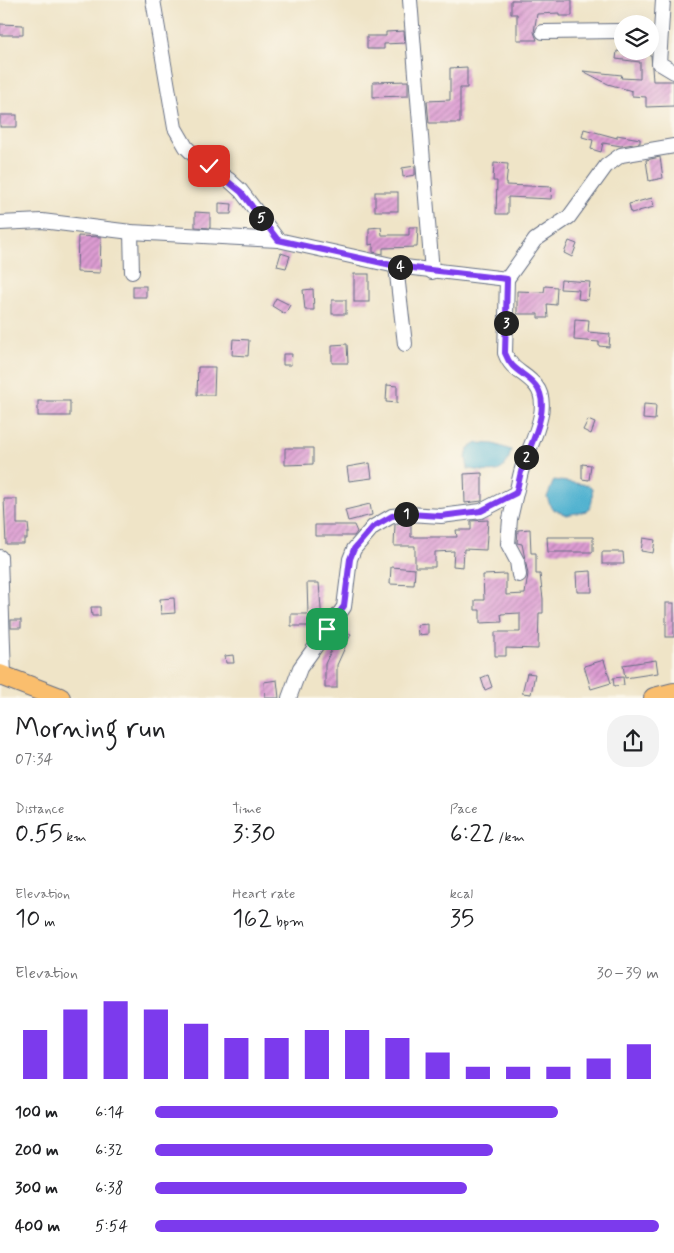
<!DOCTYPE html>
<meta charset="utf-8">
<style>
body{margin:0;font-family:Mynerve,sans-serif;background:#f2f2f2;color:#202124;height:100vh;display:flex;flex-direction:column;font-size:19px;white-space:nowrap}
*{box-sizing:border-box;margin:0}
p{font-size:16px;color:#757577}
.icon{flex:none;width:28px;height:28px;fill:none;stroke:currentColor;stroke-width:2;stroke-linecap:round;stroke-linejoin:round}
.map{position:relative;height:698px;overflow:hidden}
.details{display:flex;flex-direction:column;background:#fff;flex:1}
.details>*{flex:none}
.fabs{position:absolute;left:614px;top:15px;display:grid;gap:10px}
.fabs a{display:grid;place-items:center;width:45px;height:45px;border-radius:50%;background:#fff;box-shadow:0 5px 20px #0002;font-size:25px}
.pin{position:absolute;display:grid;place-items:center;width:42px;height:42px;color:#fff;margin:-21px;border-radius:10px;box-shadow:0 2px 8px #0006}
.km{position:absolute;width:25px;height:25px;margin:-12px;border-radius:50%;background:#222;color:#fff;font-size:14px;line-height:25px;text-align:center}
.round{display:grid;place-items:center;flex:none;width:52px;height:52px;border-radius:20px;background:#f2f2f2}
.headline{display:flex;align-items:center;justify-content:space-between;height:85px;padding:0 15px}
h1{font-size:28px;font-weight:600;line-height:38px}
.metrics{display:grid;grid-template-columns:repeat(3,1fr);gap:8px;height:85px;padding:5px 15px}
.metrics div{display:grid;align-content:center}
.metrics b{font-size:25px;font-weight:600}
.metrics small{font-size:14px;font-weight:400}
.metrics p{font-size:14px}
.chart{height:140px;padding:10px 15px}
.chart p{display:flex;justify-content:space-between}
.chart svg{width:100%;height:90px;margin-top:5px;stroke:#7c3aed;stroke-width:6}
ul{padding:0 15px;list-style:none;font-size:16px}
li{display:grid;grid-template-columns:80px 60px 1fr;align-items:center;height:38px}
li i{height:12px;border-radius:6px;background:#7c3aed}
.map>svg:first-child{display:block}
</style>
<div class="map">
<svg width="674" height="698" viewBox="0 0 674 698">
<defs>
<pattern id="building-hatch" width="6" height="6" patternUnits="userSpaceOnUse" patternTransform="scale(1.25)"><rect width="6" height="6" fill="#dd9cd2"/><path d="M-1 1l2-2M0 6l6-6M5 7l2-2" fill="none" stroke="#b280ae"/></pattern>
</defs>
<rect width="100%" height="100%" fill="#fbf7ec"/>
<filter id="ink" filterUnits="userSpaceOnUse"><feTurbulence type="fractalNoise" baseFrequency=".02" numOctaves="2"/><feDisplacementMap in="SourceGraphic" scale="10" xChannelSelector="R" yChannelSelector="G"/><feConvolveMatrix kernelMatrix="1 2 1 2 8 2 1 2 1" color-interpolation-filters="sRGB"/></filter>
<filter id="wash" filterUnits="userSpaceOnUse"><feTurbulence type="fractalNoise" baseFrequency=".0096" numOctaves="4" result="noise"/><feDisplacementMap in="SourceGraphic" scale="20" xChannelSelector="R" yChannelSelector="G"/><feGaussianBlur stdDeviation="1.12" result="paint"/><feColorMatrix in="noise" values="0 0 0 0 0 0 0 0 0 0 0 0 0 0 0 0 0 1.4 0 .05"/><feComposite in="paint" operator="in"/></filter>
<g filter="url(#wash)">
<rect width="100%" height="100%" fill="#efe4c7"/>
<g fill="#51b2d0" stroke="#367097">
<path d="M478,443L494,444L511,450C505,478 492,472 468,469L466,458L468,448Z"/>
<path d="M554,480L588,485L592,489C593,498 593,504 587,511L566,515L551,508L547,497Z"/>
</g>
<g id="blocks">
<g fill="url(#building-hatch)">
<path d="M511,0H572V16H559V13L537,14L534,32L537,40H517V14H511Z"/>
<path d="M0,24L23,25V35H0Z"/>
<path d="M404,31L405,43L384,44V49H367V36H386V32Z"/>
<path d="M617,51L651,55L653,81H674V106L646,107V97L632,96V91L608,84L583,71L622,75L621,78L640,79V62L616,59Z"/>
<path d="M467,67V88H460V123H429L427,101L450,100V68Z"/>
<path d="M408,81V96L373,97V82Z"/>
<rect x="0" y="115" width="17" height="12"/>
<path d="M584,129L617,138V135L640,139V143L621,146L603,143L601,152L591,149L593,140L582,137Z"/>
<path d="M660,157L663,178L649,181L646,160Z"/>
<path d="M494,163L508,164L506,185L552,187L551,199L508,197V214H496L497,181H493Z"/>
<path d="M415,166V175L403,177L402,168Z"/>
<rect x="375" y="192" width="23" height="19"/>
<path d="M652,198L654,207L631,213L629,204Z"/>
<path d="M219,203L232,204L231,214H219Z"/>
<path d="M195,212L210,213V228L195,227Z"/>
<path d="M381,227L382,235H409V227H418L417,247L383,248V254L373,252V244L369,245V228Z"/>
<path d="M78,236L101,237L100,273L77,272Z"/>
<path d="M569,241L577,244L572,257L564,253Z"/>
<path d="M281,253L290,256L286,268L277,266Z"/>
<rect x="354" y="274" width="15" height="28"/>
<path d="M561,280L590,282L588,300L578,299L579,290L560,289Z"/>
<rect x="133" y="286" width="13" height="11"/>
<path d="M545,286L557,287L556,305L547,304L548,318H538V314H517V291L544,292Z"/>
<path d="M313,289L314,310H305L303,290Z"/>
<path d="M276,298L290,305L285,314L272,306Z"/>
<rect x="332" y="300" width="14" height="14"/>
<path d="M575,319L589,320L588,332L610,334L609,347L599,346V342L574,340Z"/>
<path d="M233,339L249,340L248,356L232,355Z"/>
<path d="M347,344L348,363H332V345Z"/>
<path d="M283,354H292L291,365H283Z"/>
<path d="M198,367H215L214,395H197Z"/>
<path d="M387,385L397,386V403L386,402Z"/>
<rect x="38" y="401" width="32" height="15"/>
<path d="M644,404L656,405L655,420L643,419Z"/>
<path d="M588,420L595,423L591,434L583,430Z"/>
<path d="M285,448H313V464L285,465Z"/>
<path d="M370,463L372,478L349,481L347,467Z"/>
<path d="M582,464L591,465L589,480L582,479Z"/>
<path d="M482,473V501L465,503L464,474Z"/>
<path d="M4,499H17V524H28L29,533H27V539H24V544H6Z"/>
<path d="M370,504L372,515L348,521L345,510Z"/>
<path d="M488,520L486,550L464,549L463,567L453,566L454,551L435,552V567H415V546H394L395,524H411V537H457L456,530H471V521Z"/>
<path d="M315,525H354L357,532L354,536H315Z"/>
<path d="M530,529L531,553H536V574H540L543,599V613H539L538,649L506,648V656H495V632H520V613L501,614L502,622L480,623V610H475V600H484L483,575L506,574V595L525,594L528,574L522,544L517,543L518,530Z"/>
<path d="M547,537H593V552H548Z"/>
<path d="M643,538L655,540L653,553L641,551Z"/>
<path d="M602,552H623L624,564H602Z"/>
<path d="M391,567L415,569L414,585L390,584Z"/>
<path d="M591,571L592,592H577L576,572Z"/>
<path d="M307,583H319L322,622L320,626H291V614H308Z"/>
<path d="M174,598L175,613L161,614L160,599Z"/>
<rect x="666" y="603" width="8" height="34"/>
<path d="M91,607H100V616H92Z"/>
<rect x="11" y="620" width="10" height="8"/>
<path d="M428,624V634L418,635L417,625Z"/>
<path d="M341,629L351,634L337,665V688H325V664Z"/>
<path d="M233,655L234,663H226L225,656Z"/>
<path d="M604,660L611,683L591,689L584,666Z"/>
<path d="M656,660L658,673L625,678L623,665Z"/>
<path d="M527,673L535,674L531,694L522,693Z"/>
<path d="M488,675L492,687L485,690L481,678Z"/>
<path d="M623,677L624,685L614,686L613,678Z"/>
<path d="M277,680L279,698H265L264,682Z"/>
</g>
</g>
</g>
<g filter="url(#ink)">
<use href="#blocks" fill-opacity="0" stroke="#656e83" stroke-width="1"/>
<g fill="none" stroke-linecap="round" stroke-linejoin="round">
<g stroke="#656e83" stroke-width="16">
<g id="minor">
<path d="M153,0L175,128L186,147L197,158L228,179L241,191L278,240L396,266L507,279L535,240L569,217L606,166L621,155L674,146"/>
<path d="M410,0L432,272"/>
<path d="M663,0L659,63L674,72"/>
<path d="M543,32L622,31"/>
<path d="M0,223L42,221L131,232L278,240"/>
<path d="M131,232L132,272"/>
<path d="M396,266L405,344"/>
<path d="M516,493L510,519L508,544L517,561L519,575"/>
<path d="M0,557L4,676"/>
<path d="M289,698L300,668L344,607L350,559L354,549L373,527L392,516L409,514L441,516L481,511L516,493C519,483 520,472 524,463C531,443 552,406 536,386C525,372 512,372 505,353L507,279"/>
</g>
</g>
<g stroke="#656e83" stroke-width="22">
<g id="highway">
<path d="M0,675L60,698"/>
<path d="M654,698L674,693"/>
</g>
</g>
<use href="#minor" stroke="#fff" stroke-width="14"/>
<use href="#highway" stroke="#fabe6d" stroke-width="20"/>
</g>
</g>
<g fill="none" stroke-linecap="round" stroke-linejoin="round" filter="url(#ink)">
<g stroke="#fff" stroke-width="10">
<path id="route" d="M209,166L241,192L278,240L396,266L507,279L505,353C512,372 525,372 536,386C552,406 531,443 524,463C520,472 519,483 516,493L481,511L441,516L409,514L392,516L373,527L354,549L350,559L344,606L327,629"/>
</g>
<use href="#route" stroke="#7c3aed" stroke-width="6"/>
</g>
</svg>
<div class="fabs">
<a><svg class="icon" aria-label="layers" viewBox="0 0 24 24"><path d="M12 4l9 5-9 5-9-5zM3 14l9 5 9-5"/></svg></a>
</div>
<div class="pin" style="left:327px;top:629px;background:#1e9e55"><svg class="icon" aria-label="arrive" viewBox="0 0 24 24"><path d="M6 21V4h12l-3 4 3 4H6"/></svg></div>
<div class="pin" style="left:209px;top:166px;background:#d93025"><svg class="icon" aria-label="check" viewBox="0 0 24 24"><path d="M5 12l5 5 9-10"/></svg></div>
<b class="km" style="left:406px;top:514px">1</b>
<b class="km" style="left:526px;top:457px">2</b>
<b class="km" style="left:506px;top:323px">3</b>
<b class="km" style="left:400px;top:267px">4</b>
<b class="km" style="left:261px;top:218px">5</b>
</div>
<section class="details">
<div class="headline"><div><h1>Morning run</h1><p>07:34</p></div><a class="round"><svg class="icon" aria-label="share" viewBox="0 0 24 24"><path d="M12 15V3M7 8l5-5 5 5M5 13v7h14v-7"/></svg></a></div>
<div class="metrics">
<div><p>Distance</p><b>0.55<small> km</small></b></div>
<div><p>Time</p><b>3:30</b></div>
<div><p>Pace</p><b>6:22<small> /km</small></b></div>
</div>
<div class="metrics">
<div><p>Elevation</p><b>10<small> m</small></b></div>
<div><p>Heart rate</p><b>162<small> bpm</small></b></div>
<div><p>kcal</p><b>35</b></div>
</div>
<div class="chart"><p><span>Elevation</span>30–39 m</p>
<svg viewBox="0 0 160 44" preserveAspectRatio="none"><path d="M5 44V20M15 44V10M25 44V6M35 44V10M45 44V17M55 44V24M65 44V24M75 44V20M85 44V20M95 44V24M105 44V31M115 44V38M125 44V38M135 44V38M145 44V34M155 44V27"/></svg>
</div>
<ul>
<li><b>100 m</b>6:14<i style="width:80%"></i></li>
<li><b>200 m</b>6:32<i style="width:67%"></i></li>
<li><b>300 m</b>6:38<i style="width:62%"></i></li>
<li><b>400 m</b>5:54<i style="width:100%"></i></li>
</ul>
</section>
